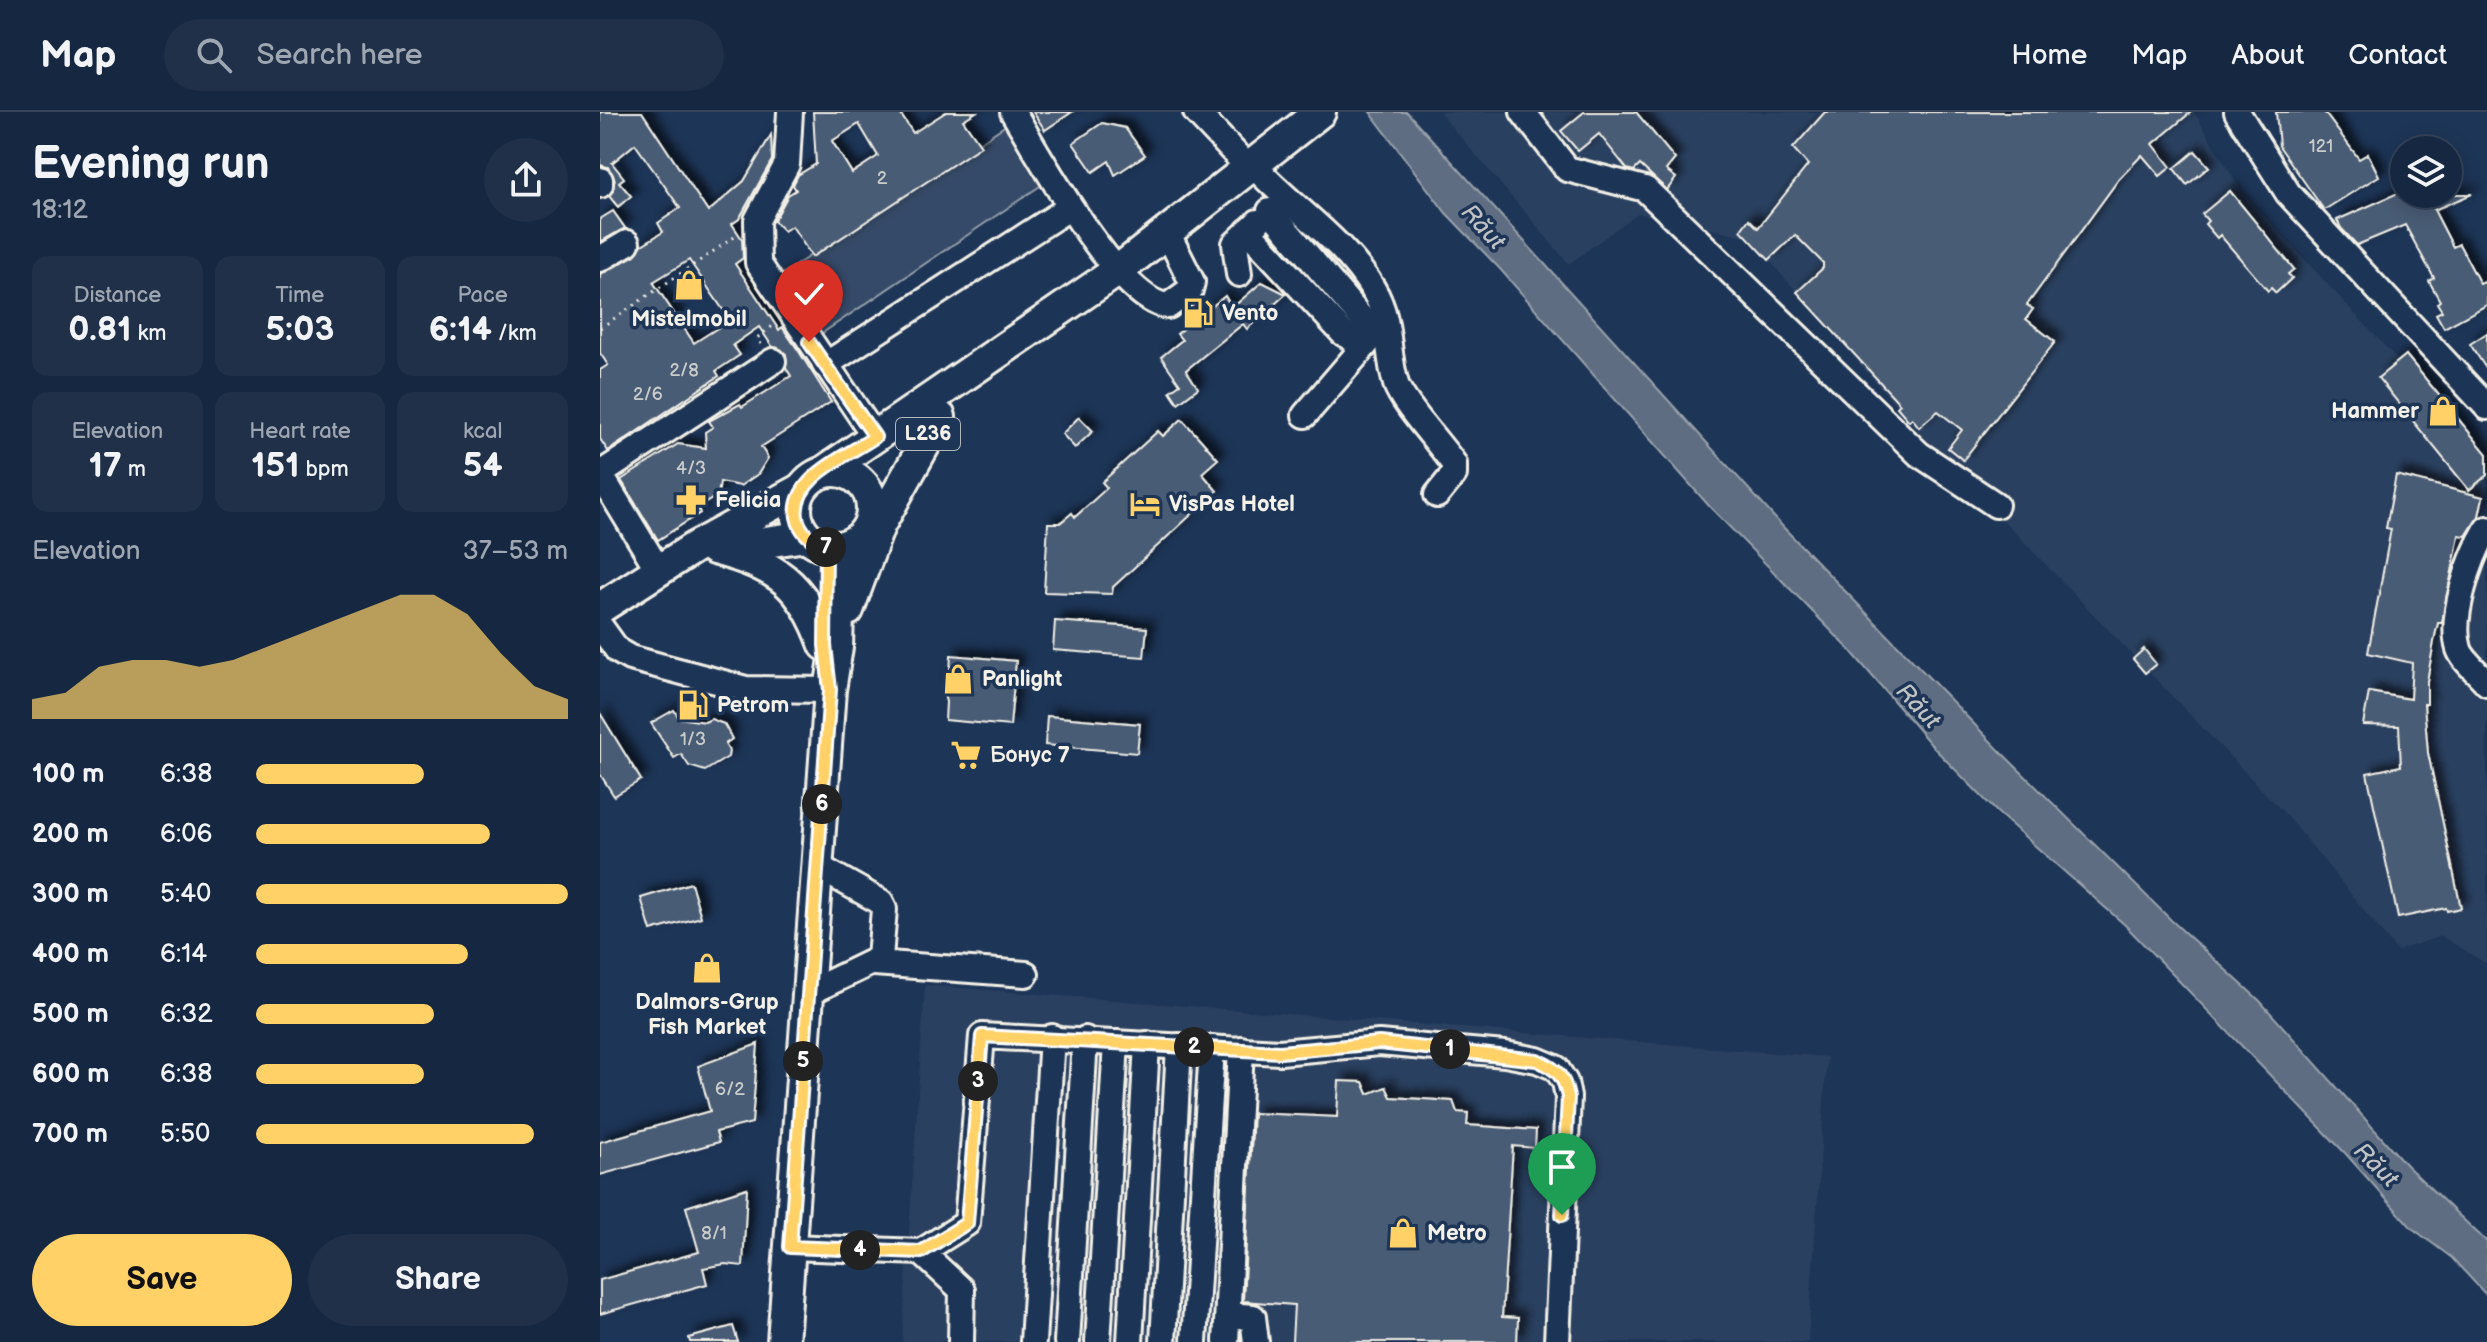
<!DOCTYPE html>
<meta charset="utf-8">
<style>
body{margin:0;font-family:"Balsamiq Sans",sans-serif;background:#1f3048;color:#f1f3f6;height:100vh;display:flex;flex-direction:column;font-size:30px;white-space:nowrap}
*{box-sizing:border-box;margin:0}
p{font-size:26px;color:#9ea6b1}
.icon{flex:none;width:44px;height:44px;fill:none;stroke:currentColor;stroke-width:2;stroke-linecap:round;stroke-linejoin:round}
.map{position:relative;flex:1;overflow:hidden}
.drawer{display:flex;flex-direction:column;background:#162841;width:600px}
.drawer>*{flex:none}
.buttons{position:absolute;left:1790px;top:24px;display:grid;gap:16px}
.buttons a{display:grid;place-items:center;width:72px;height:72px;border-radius:50%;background:#162841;box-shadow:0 4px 20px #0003,0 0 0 2px #35445a;font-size:40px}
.pin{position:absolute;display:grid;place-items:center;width:68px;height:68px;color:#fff;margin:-82px -34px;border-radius:50% 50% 50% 0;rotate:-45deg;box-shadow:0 0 8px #0007}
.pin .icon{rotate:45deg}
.km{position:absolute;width:40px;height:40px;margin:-20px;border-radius:50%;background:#222;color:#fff;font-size:22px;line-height:40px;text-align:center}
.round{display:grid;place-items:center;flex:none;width:84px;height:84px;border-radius:42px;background:#1f3048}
.summary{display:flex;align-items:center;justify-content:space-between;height:136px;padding:0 32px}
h1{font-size:44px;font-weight:600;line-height:60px}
.stats{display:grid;grid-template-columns:repeat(3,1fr);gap:12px;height:136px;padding:8px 32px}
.stats div{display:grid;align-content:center;border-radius:16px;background:#1f3048;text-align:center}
.stats b{font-size:34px;font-weight:600}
.stats small{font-size:22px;font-weight:400}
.stats p{font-size:22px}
.chart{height:224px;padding:16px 32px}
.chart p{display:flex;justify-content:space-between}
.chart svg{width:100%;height:144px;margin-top:8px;fill:#ffd166;opacity:.7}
.cta{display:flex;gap:16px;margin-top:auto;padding:16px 32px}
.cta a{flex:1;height:92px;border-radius:48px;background:#ffd166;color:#111;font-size:32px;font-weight:600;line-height:92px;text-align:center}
.cta a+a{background:#1f3048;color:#f1f3f6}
ul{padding:0 32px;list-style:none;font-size:26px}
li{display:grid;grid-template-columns:128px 96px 1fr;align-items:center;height:60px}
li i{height:20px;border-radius:10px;background:#ffd166}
header{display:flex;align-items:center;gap:48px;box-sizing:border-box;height:112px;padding:0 40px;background:#162841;border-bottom:2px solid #35445a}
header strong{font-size:38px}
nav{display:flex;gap:44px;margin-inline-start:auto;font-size:28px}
.search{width:560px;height:72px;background:#1f3048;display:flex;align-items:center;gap:20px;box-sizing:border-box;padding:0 28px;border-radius:44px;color:#9ea6b1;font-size:30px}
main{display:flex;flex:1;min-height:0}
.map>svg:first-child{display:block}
</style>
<header>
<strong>Map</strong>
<div class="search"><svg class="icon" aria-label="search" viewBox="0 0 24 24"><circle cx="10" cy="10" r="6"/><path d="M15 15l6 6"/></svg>Search here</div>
<nav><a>Home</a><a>Map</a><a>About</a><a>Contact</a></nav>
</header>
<main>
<section class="drawer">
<div class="summary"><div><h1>Evening run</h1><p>18:12</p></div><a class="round"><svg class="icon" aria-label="share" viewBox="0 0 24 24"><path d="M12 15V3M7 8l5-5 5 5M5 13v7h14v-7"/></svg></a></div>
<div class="stats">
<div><p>Distance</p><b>0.81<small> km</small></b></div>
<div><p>Time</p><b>5:03</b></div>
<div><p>Pace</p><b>6:14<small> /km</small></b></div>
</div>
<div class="stats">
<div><p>Elevation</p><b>17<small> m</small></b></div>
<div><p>Heart rate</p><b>151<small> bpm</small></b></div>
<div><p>kcal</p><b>54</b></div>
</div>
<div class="chart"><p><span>Elevation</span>37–53 m</p>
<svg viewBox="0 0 160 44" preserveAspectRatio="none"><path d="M0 44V38L10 36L20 28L30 26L40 26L50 28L60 26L70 22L80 18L90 14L100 10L110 6L120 6L130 12L140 24L150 34L160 38V44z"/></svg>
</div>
<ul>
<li><b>100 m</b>6:38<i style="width:54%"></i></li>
<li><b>200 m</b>6:06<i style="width:75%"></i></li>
<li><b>300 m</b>5:40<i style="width:100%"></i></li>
<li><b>400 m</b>6:14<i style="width:68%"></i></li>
<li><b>500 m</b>6:32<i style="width:57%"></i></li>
<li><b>600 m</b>6:38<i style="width:54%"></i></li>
<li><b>700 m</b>5:50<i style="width:89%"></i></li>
</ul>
<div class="cta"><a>Save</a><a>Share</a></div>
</section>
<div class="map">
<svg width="1887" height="1230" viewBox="0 0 1887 1230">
<defs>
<filter id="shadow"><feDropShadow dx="7" dy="-7" stdDeviation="4" flood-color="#0009"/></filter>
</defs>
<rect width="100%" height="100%" fill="#1d3557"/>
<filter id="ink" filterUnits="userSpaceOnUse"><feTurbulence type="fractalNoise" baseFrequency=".0125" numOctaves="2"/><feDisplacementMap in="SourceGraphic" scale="16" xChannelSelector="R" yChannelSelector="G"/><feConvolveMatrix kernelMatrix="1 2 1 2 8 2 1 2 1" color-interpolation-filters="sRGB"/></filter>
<g filter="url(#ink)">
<g fill="#2a4060">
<path d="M839,0H1594L1641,79L1887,344V852L1841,824L1797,839L1689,706L1328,330L1149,125L1038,101L969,152Z"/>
<path d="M325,873L1227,945L1208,1230H302Z"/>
</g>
<path fill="#354a67" stroke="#949ea8" stroke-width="2" d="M418,5L452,66L209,230L169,171Z"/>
<path fill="#5e6d82" stroke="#9aa2ab" stroke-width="2" d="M770,0H807L1184,416L1405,644L1572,809L1659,888L1807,1054L1887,1130V1184L1852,1146L1812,1116L1745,1041L1525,813L1398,701L1334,636L1250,538L1110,395L900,157L846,101Z"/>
<g fill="#485b74" stroke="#f4f1e8" stroke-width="2" fill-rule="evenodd" filter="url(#shadow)">
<path d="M0,0H42L108,100L144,69L171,23L172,48L139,107L132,112L142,127L143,146L135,152L179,218L182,215L198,238L231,290L161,335L168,346L158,362L140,374L120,370L118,383L98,396L100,401L58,428L21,368L78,332L106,336L105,320L113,315L109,309L140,292L142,295L191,264L186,256V242L172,234L159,215L133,233L140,243L116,259L119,264L8,339L0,327V258L8,253L0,241V162L35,143L42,133L63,120L58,111L80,96L35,32L12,51L24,66L19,70L31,84L18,95L9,84L15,68L8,55L0,53ZM89,148L130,208L94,231L53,170Z"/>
<path d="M213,0H299L313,21L346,0H376L363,8L381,34L212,145L192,114L184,119L174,109L188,83L196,78L193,73L198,63L216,52ZM259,12L278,44L252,61L232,29Z"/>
<path d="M433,0H472L445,18Z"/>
<path d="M984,0H1036L1075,47L1066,58L1076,66L1067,78L1040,53L1034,59L1027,57L999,22L978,39L961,19Z"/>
<path d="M1225,0H1591L1553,32L1571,55L1560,64L1542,43L1519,67L1427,193L1433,197L1426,207L1455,230L1363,348L1348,336L1362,318L1338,299L1319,315L1312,306L1309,309L1297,295L1300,292L1197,180L1223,156V151L1195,123L1169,148L1141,118L1149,107L1158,116L1208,53L1193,36Z"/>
<path d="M1676,0H1724L1759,47L1768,42L1779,64L1724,98L1679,34Z"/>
<path d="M502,11L525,16L545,43L515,63L509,49L493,60L473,31Z"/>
<path d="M1595,39L1609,55L1587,73L1574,57Z"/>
<path d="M1630,79L1694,157L1688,162L1692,166L1676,181L1671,176L1668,179L1620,123L1617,126L1605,112L1608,109L1602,102Z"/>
<path d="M1798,81L1810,88L1824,82H1872L1834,98L1853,135L1859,132L1880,172L1887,169V193L1844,216L1836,202L1842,199L1837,191L1840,189L1829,169L1834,166L1805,113L1757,133L1741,116L1737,108Z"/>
<path d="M13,99L25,116L0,130V107Z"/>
<path d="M662,170L686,182L647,217L643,212L586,258L598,276L578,291L570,279L580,272L561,245L582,228L577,222L625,184L632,196Z"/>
<path d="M1887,221V258L1870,232Z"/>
<path d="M1806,243L1887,342V363L1869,378L1778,266Z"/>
<path d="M479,305L493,319L475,336L462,322Z"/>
<path d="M582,307L618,347L602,361L617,379L513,475L512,482L444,480L448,411H460L472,401L475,405L507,376L502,370L513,360L558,319L563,324Z"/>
<path d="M1796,363L1883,385L1879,404L1866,424L1859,423L1842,511H1838L1835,524L1827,569V592H1824L1828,641L1861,796L1847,799L1846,796L1798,806L1767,661L1801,654L1799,614L1763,613L1769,580L1810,587L1812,551L1768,541L1791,417L1786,416Z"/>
<path d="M455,509L547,516L544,545L453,538Z"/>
<path d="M1544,537L1556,552L1545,561L1533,547Z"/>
<path d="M351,543L416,549L410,614L345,608L346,590L342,575L350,560Z"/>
<path d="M74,598L79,606L105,610L111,607L124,612L132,627L125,632L129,639L128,645L105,659L89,654L81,642L74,646L51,611Z"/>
<path d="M0,601L41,668L14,684L0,662Z"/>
<path d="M447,604L540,612L537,641L445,633Z"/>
<path d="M91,771L101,805L51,819L41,786Z"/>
<path d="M158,932L152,1011L116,1020L119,1030L0,1063V1030L110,999L98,954Z"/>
<path d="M739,969L763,970L768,982L786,975L791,985L853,989L857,1000L868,1001L867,1013L936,1018L935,1036L913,1034L902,1205L918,1206L917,1230H692L694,1193L643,1189L653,1001L737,1005Z"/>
<path d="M147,1076L143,1154L125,1152L103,1156L107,1172L0,1202V1168L99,1140L86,1095Z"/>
<path d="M133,1214L138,1230H90L89,1226Z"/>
</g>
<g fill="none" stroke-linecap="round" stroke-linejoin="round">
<g stroke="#f4f1e8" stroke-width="30">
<g id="minor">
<path d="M190,0L187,52L157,108L158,151L275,325"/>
<path d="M413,0C438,42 519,190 568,194L590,178L592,170L567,120"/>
<path d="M596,0L649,56"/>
<path d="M923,0L967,57L1045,77L1319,342L1396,393"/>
<path d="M1637,0L1688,81L1887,295"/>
<path d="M653,53C691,95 744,128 773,177C792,209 786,239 796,272C802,291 841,333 854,352V362L837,383"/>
<path d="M0,68V73"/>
<path d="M670,99L775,222"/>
<path d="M648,119L743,221L764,234"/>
<path d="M0,147L27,131"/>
<path d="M639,162L635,132L658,110"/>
<path d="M225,253L469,96"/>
<path d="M705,303L774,223"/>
<path d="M0,362L173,249"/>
<path d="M0,362L59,459"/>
<path d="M1887,417C1870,445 1849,505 1859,537C1863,549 1879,561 1887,571"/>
<path d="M0,514L18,539L30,546L146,577L230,578"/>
<path d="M274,851L426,862"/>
<path d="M208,881L280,846L284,797L281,790L217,754"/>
<path d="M190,1135L321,1140L367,1111L382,924L680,940L779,931L905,942L937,948L956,956L965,970L968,985L957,1230"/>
<path d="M321,1140L362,1178L361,1230"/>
<path d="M628,1203L653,1205L656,1230"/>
<path d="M433,1230L452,925"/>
<path d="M467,1230L485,927"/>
<path d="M498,1230L516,931"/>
<path d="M530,1230L547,932"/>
<path d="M563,1230L579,934"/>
<path d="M594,1230L612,936"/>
<path d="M626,1230L641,937"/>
</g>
</g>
<g stroke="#f4f1e8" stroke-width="36">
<g id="major">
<circle cx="234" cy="397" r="38"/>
<path d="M222,361L520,157L720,0"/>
<path d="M125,436L206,424"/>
<path d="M114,437C176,453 203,471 225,533"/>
<path d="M0,496L95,435L201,377"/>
<path d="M248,498L279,414L340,305"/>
<path d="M183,1230L230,578L237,535L240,436"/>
</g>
</g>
<g stroke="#f4f1e8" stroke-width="3" stroke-dasharray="2 6" stroke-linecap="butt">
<path d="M0,216L136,124"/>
<path d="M161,232L157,226L174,213"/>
</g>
<use href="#minor" stroke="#1d3557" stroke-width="24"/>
<use href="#major" stroke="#1d3557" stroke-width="30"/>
</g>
</g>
<g fill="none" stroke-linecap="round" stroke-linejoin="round" filter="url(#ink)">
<g stroke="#fff" stroke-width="16">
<path id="route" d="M209,230L275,325C247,344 191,366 197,405C200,421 212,429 226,435L225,533L230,578L190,1135L321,1140L367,1111L382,924L680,940L779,931L937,948C957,957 964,964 968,985L962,1103"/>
</g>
<use href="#route" stroke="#ffd166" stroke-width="10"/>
</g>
<defs>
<g id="shop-bare" transform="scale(2.4)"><path d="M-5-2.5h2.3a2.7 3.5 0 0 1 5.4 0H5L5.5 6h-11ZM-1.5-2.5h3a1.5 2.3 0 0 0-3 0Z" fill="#ffd166" stroke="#1d3557" stroke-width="2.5" paint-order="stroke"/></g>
<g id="fuel-bare" transform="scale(2.4)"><path d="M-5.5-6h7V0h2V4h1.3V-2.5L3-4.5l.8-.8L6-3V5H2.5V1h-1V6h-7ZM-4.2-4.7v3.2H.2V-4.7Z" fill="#ffd166" stroke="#1d3557" stroke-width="2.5" paint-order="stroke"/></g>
<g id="pharmacy-bare" transform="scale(2.4)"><path d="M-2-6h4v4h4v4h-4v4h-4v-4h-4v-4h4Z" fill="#ffd166" stroke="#1d3557" stroke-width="2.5" paint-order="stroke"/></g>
<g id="hotel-bare" transform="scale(2.4)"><path d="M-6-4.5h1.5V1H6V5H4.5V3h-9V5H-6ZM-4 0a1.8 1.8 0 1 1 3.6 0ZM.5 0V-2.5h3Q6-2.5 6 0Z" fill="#ffd166" stroke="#1d3557" stroke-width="2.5" paint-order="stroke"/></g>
<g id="supermarket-bare" transform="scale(2.4)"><path d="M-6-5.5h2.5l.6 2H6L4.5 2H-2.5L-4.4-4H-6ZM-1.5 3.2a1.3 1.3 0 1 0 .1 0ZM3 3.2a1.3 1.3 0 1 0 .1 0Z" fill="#ffd166" stroke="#1d3557" stroke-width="2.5" paint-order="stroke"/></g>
</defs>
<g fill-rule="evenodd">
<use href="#shop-bare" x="89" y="173"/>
<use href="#fuel-bare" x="598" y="201"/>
<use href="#shop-bare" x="1843" y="299"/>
<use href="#pharmacy-bare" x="91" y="388"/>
<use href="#hotel-bare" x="545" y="392"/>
<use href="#shop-bare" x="358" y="567"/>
<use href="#fuel-bare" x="93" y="593"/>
<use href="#supermarket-bare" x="366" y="643"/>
<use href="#shop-bare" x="107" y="856"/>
<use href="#shop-bare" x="803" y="1121"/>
</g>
<g text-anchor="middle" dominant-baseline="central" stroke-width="7" stroke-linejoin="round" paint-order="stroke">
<g font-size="18" fill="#c9cccb">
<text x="1721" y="34">121</text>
<text x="282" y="66">2</text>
<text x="84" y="258">2/8</text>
<text x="48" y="282">2/6</text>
<text x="91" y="356">4/3</text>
<text x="93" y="627">1/3</text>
<text x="130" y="977">6/2</text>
<text x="114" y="1121">8/1</text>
</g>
<rect fill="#1d3557" stroke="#b4b9bc" stroke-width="2" x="296" y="306" width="64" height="32" rx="6"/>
<g font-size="20" font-weight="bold" fill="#f4f1e8">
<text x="328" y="322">L236</text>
</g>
<g font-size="22" font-weight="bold" fill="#f4f1e8" stroke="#1d3557" text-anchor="start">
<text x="622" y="201">Vento</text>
<text x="89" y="207" text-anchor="middle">Mistelmobil</text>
<text x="1819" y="299" text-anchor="end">Hammer</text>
<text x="115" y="388">Felicia</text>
<text x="569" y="392">VisPas Hotel</text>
<text x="382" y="567">Panlight</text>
<text x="117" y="593">Petrom</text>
<text x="390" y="643">Бонус 7</text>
<text x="107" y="890" text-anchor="middle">Dalmors-Grup<tspan x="107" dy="25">Fish Market</tspan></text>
<text x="827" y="1121">Metro</text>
</g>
<g font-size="24" font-style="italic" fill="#c0c3c4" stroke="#1d3557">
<text transform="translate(883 115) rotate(48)">Răut</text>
<text transform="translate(1318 594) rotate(47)">Răut</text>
<text transform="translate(1776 1053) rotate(45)">Răut</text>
</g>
</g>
</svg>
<div class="buttons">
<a><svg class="icon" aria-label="layers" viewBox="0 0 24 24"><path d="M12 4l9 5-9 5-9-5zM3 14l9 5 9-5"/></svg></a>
</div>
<div class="pin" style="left:962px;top:1103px;background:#1e9e55"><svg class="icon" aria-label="arrive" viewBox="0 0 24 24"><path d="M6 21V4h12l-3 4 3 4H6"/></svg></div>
<div class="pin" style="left:209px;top:230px;background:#d93025"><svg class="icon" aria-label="check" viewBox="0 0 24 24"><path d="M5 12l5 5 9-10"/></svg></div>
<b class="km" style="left:850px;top:937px">1</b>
<b class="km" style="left:594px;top:935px">2</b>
<b class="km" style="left:378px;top:969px">3</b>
<b class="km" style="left:260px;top:1138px">4</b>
<b class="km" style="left:203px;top:949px">5</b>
<b class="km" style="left:222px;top:692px">6</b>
<b class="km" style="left:226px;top:435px">7</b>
</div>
</main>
